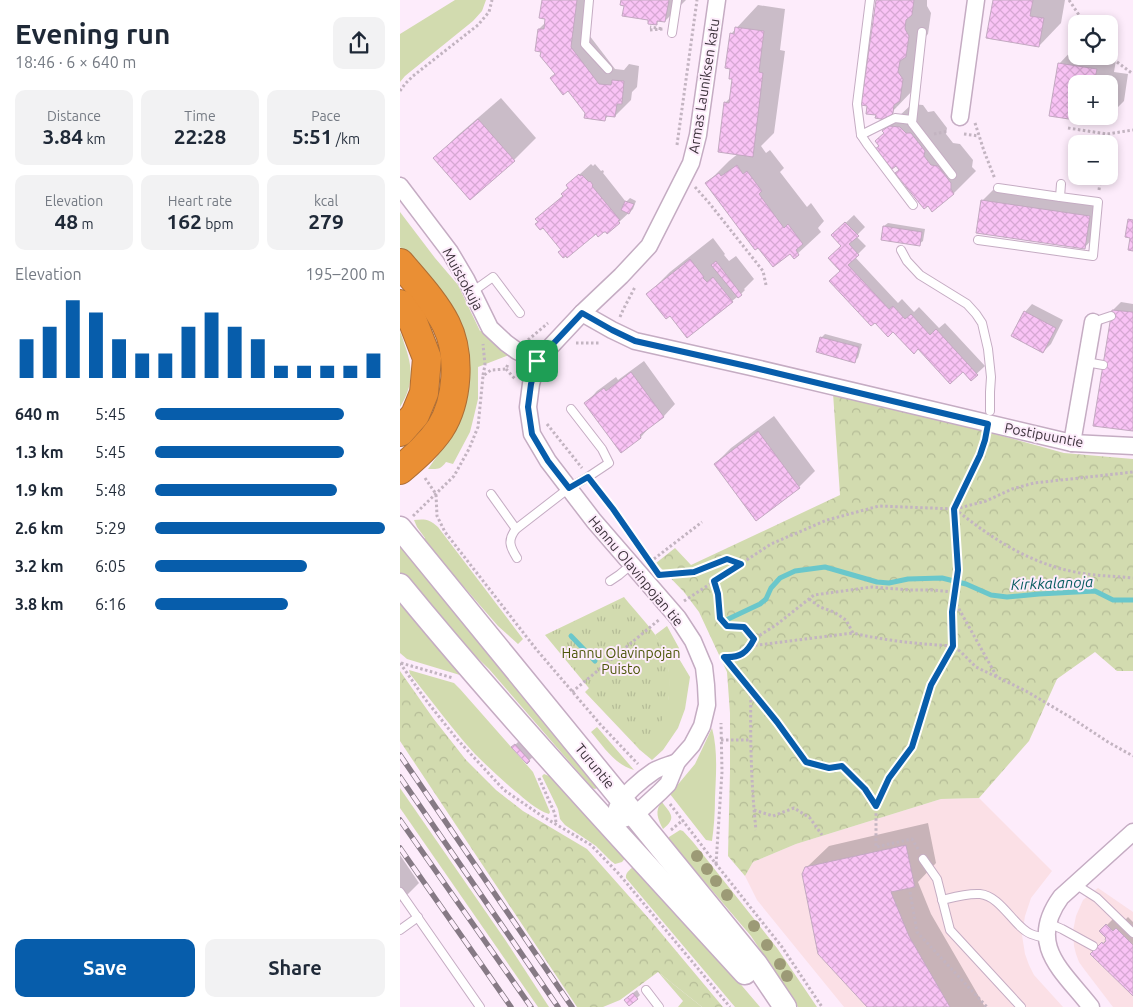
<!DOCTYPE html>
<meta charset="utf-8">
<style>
body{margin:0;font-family:Ubuntu,sans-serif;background:#f2f2f3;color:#1f2937;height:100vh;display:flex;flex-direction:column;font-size:19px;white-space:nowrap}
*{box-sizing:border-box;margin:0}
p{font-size:16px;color:#747a83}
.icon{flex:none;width:28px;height:28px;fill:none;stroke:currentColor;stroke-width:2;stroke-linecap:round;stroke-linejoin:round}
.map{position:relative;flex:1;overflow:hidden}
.details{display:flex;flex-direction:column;background:#fff;width:400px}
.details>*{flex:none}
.fabs{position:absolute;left:668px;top:15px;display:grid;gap:10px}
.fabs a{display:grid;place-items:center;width:50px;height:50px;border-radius:10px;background:#fff;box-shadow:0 2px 8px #0003;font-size:25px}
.pin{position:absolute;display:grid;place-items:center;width:42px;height:42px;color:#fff;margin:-21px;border-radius:10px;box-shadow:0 2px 8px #0006}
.round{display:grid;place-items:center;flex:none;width:52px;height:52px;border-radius:10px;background:#f2f2f3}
.summary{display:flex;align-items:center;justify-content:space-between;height:85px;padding:0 15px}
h1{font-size:28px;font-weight:600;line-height:38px}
.figures{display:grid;grid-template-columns:repeat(3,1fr);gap:8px;height:85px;padding:5px 15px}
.figures div{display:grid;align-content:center;border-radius:10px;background:#f2f2f3;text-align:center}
.figures b{font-size:21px;font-weight:600}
.figures small{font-size:14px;font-weight:400}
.figures p{font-size:14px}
.chart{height:140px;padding:10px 15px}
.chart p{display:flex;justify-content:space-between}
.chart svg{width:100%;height:90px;margin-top:5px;stroke:#075dab;stroke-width:6}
.cta{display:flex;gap:10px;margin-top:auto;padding:10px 15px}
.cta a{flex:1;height:58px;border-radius:10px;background:#075dab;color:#fff;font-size:20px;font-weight:600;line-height:58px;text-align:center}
.cta a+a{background:#f2f2f3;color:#1f2937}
ul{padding:0 15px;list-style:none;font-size:16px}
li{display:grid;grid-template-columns:80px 60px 1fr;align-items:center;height:38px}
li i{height:12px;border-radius:6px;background:#075dab}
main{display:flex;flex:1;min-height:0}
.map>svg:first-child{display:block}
</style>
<main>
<section class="details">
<div class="summary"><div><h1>Evening run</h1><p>18:46 · 6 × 640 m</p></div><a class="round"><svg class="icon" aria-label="share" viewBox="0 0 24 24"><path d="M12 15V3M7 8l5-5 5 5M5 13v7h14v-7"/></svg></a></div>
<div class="figures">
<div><p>Distance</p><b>3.84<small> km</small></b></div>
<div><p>Time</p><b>22:28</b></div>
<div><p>Pace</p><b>5:51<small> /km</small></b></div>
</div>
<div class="figures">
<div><p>Elevation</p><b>48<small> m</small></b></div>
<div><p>Heart rate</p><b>162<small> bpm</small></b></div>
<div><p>kcal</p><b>279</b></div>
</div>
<div class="chart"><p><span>Elevation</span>195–200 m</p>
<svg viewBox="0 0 160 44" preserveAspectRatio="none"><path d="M5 44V25M15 44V19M25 44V6M35 44V12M45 44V25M55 44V32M65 44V32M75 44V19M85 44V12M95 44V19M105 44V25M115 44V38M125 44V38M135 44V38M145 44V38M155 44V32"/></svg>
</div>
<ul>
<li><b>640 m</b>5:45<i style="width:82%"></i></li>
<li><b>1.3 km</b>5:45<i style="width:82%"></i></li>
<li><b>1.9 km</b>5:48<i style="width:79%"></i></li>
<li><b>2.6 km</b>5:29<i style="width:100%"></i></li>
<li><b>3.2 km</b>6:05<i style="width:66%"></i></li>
<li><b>3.8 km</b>6:16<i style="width:58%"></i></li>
</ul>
<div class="cta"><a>Save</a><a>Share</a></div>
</section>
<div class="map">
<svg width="733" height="1007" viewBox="0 0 733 1007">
<defs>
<pattern id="forest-crowns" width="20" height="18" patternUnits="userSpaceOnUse" patternTransform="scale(1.25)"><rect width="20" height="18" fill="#d2dbaf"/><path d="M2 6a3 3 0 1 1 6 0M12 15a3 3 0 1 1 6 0" fill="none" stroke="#b5bc97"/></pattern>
<pattern id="park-tufts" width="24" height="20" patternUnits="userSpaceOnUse" patternTransform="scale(1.25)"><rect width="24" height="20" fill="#d2dbaf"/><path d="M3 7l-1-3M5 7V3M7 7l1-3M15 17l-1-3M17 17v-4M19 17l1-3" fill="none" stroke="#b5bc97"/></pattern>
<pattern id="building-cross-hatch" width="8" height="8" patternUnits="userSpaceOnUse" patternTransform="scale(1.25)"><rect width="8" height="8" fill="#f9c3f5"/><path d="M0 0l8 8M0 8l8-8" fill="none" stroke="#d6a8d3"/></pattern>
</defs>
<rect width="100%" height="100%" fill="#fdecfb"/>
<g fill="#fbe0e6">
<path d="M579,798L652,871L631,898L625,916L622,935L625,954L629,965L634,975L663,1007H444L357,900L345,876L353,862L396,844L541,799Z"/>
<path d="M698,888L733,912V1007H713L684,969L679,962L676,954L674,946L673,931L676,916L683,900Z"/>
</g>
<g fill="#d2dbaf">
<path d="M55,0H86L82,11L73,21L5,76L0,82V34Z"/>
<path d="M0,212L35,258L58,285L80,331L86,332L109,355L78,367V399L74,416L70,432L53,464L46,462C40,470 38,469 28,469L52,435L60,421L66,402L69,383L70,366L66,344L49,310L0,247Z"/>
<path d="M0,332C2,336 3,339 4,343C13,367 14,385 0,407Z"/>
<path d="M14,520C25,519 29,519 38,527L123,639L118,644L98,626L23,540L25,538L17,527Z"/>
<path d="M0,546L196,786L197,788L195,789L192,788L89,669L43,625L0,575Z"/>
<path d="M0,603L60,675L7,659L0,653Z"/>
<path d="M267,626L279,648L278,657L290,677L285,709L278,728L263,750L252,760L240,750L185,692L198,679L268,701C271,677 269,655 255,635Z"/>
<path d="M9,670L54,683L60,689L133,772L150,812L149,814C136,810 125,799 115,791C101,779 88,767 75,754C52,729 32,701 10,674Z"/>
<path d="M197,727L234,770C215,765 203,746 191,732Z"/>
<path d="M312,728C318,750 316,774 315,798C315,812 314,827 312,841L306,840L270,794L295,764Z"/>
<path d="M144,774L154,778L227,856L222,862L215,864L211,861L196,846L165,825L160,819L158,809L142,776Z"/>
<path d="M0,788L106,941L149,1007H138L0,808Z"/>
<path d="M262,802C271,814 277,818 263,829C258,820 254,810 262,802Z"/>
<path d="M280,830L283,831L293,842L377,948L417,1007H398L351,936L269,840V837Z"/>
<path d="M236,865H239L360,1007H335L226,878C225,872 232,868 236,865Z"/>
<path d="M258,972L302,1007H278L283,1001Z"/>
</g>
<g fill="url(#forest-crowns)">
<path d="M433,393L573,428L664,453L733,459V671H717L695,652L657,679L629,741L579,798L541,799L396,844L353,862L345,876L328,856L330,771V713L327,672L299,612L284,592L256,563L275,548L291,565L440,495Z"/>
<path d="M0,671L33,718L66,760L96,790L123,811L187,849L251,921L323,1007H302L258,972L220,1000L203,1007H177L0,741Z"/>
</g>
<path fill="url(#park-tufts)" d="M224,597C234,610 255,631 262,646C272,669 273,699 261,722C256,733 248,741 240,750L145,635Z"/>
<g fill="#0003">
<path d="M143,0H190L186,31L215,69L224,70L229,64L239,66L237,87L232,92L231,100L215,116L209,115L204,120L186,113L156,74L139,29L146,22Z"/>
<path d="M222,0H286L265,21L260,20L256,24L250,19L225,5Z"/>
<path d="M477,0H527V6L531,13L528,34L522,40L520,49L524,56L521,78L515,84L514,89L492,112Z"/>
<path d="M594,0H665L661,23L639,46Z"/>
<path d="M358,5L385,9L380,50L385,51L374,133L361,146L366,153L370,150L384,168L380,172L407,207L411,203L424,221L418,228L421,232L394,257L307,183L329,161L339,153L325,103L331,97L333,78L331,34Z"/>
<path d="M676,46V56H709V46L718,48L714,72L728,74L724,101L709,116V84H676V116H708L701,123L650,115L659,64Z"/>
<path d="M101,98L136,138L114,160L35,158L57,136Z"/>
<path d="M512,104L523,105L528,112L534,111L547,128L546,134L553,143L560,144L573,160L572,167L576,171L554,193L532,210L480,146L484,133L483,131Z"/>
<path d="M191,164L193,166L195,164L201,171L203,170L204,172L203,173L226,202L230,198L236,201L233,209L219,222L196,232L162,250L137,219L164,195L169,187L168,185Z"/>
<path d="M594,189L701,204L696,235L685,247L582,201Z"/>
<path d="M454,215L465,227L456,236L466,246L455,257L498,303L502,299L514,312L519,307L539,328L545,323L585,366L571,379L563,370L442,270V246L433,235Z"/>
<path d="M488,223L525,229L523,241L519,244L484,226Z"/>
<path d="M313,238L325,254L324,255L329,261L336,256L354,279L344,289L345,290L341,294L332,301L270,314L248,294L270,272Z"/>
<path d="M721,302L733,304V430L713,310Z"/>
<path d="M632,304L663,320L651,344L643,352L625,312Z"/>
<path d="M425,334L462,344L458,358L454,361L421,338Z"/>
<path d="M244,361L275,404L264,416L252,424L241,437L221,451L186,403L197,391L216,377L218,380Z"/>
<path d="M374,416L415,471L399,487L315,464L331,448Z"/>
<path d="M119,741L133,757L127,762L113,747Z"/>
<path d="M528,823L536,863L518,882L531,914L585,1007H469L406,868L429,846Z"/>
<path d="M0,855L19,883L0,902Z"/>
<path d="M719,913L725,920L728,917L733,922V995L692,954L708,938L701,931Z"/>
<path d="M237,990L240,995L237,998L229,996Z"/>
</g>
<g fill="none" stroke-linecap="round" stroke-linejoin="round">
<g stroke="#6ac7cb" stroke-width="5">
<path d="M324,621L360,604L366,599L371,588L380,578L395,571L425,567L477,582L489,583L508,579L542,578L566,584L591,595L607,597L639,594L695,591L713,600H733"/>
<path d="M171,636L195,661"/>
</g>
</g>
<g fill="url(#building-cross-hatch)" stroke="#c3a9c1">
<path d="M142,0H177L171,47L199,84L211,85L212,80L224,81L222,104H217L215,117L206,116L205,121L184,118L185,113L168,91L163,95L150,78L155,74L140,56L141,52L135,51L138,29H144L145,19L139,18Z"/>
<path d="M221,0H269L265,22L257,21V25L248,24V20L222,16L224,6L220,5Z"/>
<path d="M476,0H514L512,15L506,20L505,29L509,36L506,57L500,61L498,72L503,79L500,101L494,105L493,113L486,120L475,118L476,115L466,114L467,106L461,105Z"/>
<path d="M593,0H633L630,16L644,18L639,47L586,38Z"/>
<path d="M335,27L364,31L359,72L363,73L353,157L318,152L324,102L329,103L332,79H329L330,69L325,68L330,33L334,34Z"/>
<path d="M658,63L697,69L694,84H676V116H703L702,124L649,116Z"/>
<path d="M78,119L115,161L70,200L33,158Z"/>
<path d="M489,126L500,127L506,133H511L525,151L524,156L531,165L538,166L551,183V189L554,194L532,212L528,206L524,209L495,173L499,170L496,166L492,169L475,149L479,146L475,141L484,133L482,131Z"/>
<path d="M337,165L343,174L347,171L362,191L359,194L384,228L388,224L403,244L396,250L399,255L394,259L390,254L373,267L358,248L355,250L305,183L319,173L321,176Z"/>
<path d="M179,174L180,176L182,175L189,182L190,181L193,185L192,186L220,220L218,221L220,223L207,234L206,232H204L198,237L196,234L167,258L166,256L163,258L158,252L161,250L143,228L140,230L135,224L138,222L135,219L163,196L161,194L168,188L166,185Z"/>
<path d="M581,200L690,216L685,249L576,233Z"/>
<path d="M225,201L234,204L229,214L221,210Z"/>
<path d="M728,219L733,220V251L728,250L730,238L725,237Z"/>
<path d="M445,222L459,236L449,244L459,255L448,265L489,309L493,306L505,319L511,314L530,335L536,329L578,375L571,381L563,372L550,384L518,349L514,354L493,332L488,337L475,323L471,326L429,281L440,271L428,258L441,246L431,235Z"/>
<path d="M483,226L522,232L520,246L481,240Z"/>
<path d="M290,259L304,277L303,278L307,282L313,277L333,302L287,338L270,316L266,319L246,294Z"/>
<path d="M316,261L342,295L338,298L311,265Z"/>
<path d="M712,310L733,312V431L693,426Z"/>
<path d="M624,311L656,328L643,353L611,336Z"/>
<path d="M420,337L459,347L455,363L416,352Z"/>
<path d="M231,372L264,417L240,435L241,438L221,453L184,403L204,388L206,391Z"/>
<path d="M358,431L400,488L356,521L314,464Z"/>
<path d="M115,744L130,761L127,764L111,747Z"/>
<path d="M506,845L515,887L491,892L509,936L550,1007H467L418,954L402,874L405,867Z"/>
<path d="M706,924L713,931L716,928L733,945V996L690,954L702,942L703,944L706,941L705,939L706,938L699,931Z"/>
<path d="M233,993L238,999L229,1006L224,1000Z"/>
</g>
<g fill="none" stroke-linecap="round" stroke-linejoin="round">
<g stroke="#c5acc3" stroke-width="10">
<g id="lane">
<path d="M189,0L185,44L208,69"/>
<path d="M470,0L457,104L461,135L467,144L513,205"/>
<path d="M522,32L512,123L552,175"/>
<path d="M272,33L277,0"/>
<path d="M461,135L495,118L512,120"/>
<path d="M598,188L660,197"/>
<path d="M578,240L693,256L698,202L660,197L661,184"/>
<path d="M501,250L507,261L520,275L567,304L576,314L582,323L588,349L591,377L590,392V411"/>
<path d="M72,292L93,277L120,313"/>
<path d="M693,322L711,316"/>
<path d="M686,362L703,365"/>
<path d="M91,494L116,529"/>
<path d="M117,558C110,547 107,540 116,529L169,488L188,477L209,463L202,449L171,409"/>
<path d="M210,581L219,575L232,564"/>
<path d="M523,859L537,879L550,930L621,1007"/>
<path d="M675,884L697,898L733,933"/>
<path d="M0,892L80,1007"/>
<path d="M542,900C554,897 567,893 580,894C601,896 614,927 631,934C636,936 641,937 646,938"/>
<path d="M648,923L662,929L693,946"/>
<path d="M0,930L18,917"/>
<path d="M246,990L259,1007"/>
</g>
</g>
<g stroke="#c5acc3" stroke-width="19">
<g id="street">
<path d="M560,117L576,0"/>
<path d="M0,186L50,252L66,279L90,328L106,343L117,351L137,361"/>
<path d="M182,313L212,330L235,341L351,367L672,443L733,446"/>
<path d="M672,443L693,322"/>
<path d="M217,808C223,795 242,779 254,771C261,767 270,765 277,762"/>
<path d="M209,824L235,815L260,792L268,784L277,762L292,745L302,726L307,705L306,685L304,667L293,641L278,618L194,521L148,461L132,434L128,407L131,384L137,361L182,313L221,276L249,246L291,163L298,135L317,0"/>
<path d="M691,1007C663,971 626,945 661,897L733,832"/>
</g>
</g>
<g stroke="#c5acc3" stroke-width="25">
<g id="secondary">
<path d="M0,528L356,964L385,1007"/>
<path d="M0,585C110,719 228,845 345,973"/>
</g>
</g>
<g stroke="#ad6e36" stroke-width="30">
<g id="highway">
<path d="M0,263C16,282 35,302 46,324C61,354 58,401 40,429C29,445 15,457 0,470"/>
<path d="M0,304L13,322L27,358L24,393L15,415L0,432"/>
</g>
</g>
<g stroke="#c3b4c1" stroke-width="3" stroke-dasharray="2.5 2.5" stroke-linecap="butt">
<path d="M669,0L685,24"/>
<path d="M250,30L263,29L250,27"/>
<path d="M709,56L733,74"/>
<path d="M0,91L5,84L13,76L78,25L89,12L92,0"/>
<path d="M575,123L584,151L595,179"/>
<path d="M668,128L707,134L733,130"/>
<path d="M534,134L548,131"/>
<path d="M564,134L579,136"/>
<path d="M706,144L707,134"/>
<path d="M277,145L297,0"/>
<path d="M295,187L310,204L363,271L366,285"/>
<path d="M699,190L701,176"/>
<path d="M220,317L223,310L235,287"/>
<path d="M128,340L148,323"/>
<path d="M176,343H200"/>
<path d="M106,369L115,379"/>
<path d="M83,375L85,365L83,344"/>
<path d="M147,424L182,468"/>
<path d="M585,439L580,455L555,509L557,570L552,611L553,646L561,652L576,667L626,691L670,717L708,742L733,756"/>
<path d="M25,478L36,494L37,516L45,532L136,649L200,724L238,764"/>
<path d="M195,485L235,541"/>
<path d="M555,509C594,540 630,564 680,573C697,576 715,576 733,578"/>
<path d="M13,516L54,476L69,449L78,427L83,376L91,370L106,369L108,364"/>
<path d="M250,562L302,522"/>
<path d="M262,574L294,572L327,559L340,564"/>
<path d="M314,581L318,594L320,619L327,626L344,627L354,639"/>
<path d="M409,599L420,607L434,612L446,620L453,633C486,641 520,644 553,646L531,685L512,747L489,778L476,805V847L512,839L518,849"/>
<path d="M554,600L597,677"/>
<path d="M284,601L371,544L427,520L479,506L555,509L586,501L612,489L634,483L733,472"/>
<path d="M350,646L453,633"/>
<path d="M324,657L335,658L343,653L350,646L354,639L376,625L414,595L472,587L510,590H533L554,592"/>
<path d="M323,658L324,657L377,722L406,762L429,768L442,766L465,789L476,805"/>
<path d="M0,663L25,699L56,738L104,790L142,816L191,845L219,874L330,1007"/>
<path d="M1,663L53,678"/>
<path d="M351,690C350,737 351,783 356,830"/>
<path d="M172,692L260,619"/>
<path d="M321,740H351"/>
<path d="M139,778L155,814L156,823"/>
<path d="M270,804L316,864L382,947L422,1007"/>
<path d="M354,810L373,816L394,808L410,818L422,835"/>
<path d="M271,830L283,820"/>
<path d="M316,864L322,772L321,723"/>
<path d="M510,892L517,932L587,1007"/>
</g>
<use href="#lane" stroke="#fff" stroke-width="8"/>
<use href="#street" stroke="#fff" stroke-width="16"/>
<use href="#secondary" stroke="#fff" stroke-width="22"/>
<use href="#highway" stroke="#ea8f34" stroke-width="28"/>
<g stroke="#867a85" stroke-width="5.5">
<g id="rail">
<path d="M0,755L172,1007"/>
<path d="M0,777L158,1007"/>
<path d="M0,820L131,1007"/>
<path d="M0,848L111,1007"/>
</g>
</g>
<use href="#rail" stroke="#fdecfb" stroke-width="4" stroke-dasharray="11" stroke-linecap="butt"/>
</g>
<g fill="#9c9a76">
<circle cx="297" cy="856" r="6"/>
<circle cx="307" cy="869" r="6"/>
<circle cx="316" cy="881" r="6"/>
<circle cx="327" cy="895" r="6"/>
<circle cx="354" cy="926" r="6"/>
<circle cx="367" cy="945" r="6"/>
<circle cx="380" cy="964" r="6"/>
<circle cx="387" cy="976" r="6"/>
</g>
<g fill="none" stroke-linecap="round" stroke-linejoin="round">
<g stroke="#fff" stroke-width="10">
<path id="route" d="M182,313L212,330L235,341L351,367L588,424L585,440L580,455L554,509L558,570L552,612L553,646L531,685L512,747L489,778L476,806L465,789L442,766L429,768L406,762L377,722L324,657C340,658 347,653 354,639L344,627L327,626L320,618L318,594L314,581L341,564L327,559L294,572L259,575L213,509L188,477L169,488L148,461L132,434L128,407L131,384L137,361Z"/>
</g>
<use href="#route" stroke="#075dab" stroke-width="6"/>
</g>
<g text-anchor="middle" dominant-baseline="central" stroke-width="4" stroke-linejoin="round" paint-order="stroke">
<g font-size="14" fill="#3c323b" stroke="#fdecfb">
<text transform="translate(304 86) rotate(-81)">Armas Launiksen katu</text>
<text transform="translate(63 279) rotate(61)">Muistokuja</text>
<text transform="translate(644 435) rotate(11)">Postipuuntie</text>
<text transform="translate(236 571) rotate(50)">Hannu Olavinpojan tie</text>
<text transform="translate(195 766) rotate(51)">Turuntie</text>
</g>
<g font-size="14" fill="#4d570a" stroke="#fdecfb">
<text x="221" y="653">Hannu Olavinpojan<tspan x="221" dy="16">Puisto</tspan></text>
</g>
<g font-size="15" font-style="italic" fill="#065b5f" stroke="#fdecfb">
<text transform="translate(652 583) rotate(-2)">Kirkkalanoja</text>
</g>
</g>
</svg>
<div class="fabs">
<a><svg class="icon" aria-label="locate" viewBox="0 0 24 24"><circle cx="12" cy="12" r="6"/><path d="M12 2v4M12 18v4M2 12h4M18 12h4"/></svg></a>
<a>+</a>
<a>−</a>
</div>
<div class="pin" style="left:137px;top:361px;background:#1e9e55"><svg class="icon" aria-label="arrive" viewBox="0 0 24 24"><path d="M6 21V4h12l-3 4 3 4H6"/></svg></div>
</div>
</main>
